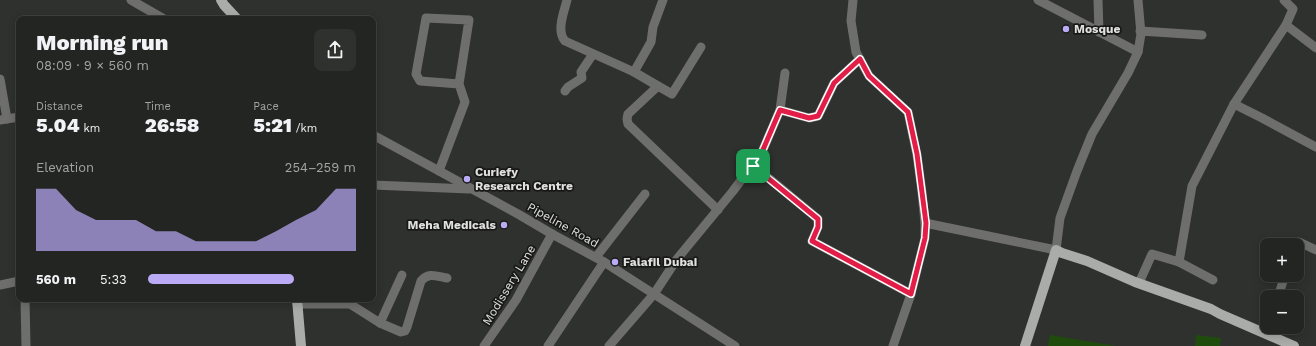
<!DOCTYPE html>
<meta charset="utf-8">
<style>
body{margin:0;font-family:"Work Sans",sans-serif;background:#2f312f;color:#f1f3f6;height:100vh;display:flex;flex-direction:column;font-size:15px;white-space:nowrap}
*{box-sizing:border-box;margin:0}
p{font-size:13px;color:#a3a5a5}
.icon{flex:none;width:22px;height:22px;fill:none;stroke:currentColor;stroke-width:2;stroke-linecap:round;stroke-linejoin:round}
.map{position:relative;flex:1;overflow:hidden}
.details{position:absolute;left:16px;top:16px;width:360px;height:286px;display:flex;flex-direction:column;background:#232522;border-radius:8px;box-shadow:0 2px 10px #0003,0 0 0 1px #404240}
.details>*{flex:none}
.controls{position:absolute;left:1260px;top:238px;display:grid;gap:8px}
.controls a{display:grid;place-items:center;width:44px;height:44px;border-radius:8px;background:#232522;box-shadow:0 2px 10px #0003,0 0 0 1px #404240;font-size:20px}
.pin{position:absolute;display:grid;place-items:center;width:34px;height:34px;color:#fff;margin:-17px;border-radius:8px;box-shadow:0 2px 6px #0006}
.round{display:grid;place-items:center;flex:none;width:42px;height:42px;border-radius:8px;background:#2f312f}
.head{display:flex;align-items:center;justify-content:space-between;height:68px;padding:0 20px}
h1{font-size:22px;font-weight:800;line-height:30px}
.stats{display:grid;grid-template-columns:repeat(3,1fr);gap:6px;height:68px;padding:4px 20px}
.stats div{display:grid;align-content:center}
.stats b{font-size:20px;font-weight:800}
.stats small{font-size:11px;font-weight:400}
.stats p{font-size:11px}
.chart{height:112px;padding:8px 20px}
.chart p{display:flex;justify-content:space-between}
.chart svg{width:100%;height:72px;margin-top:4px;fill:#bbaaf6;opacity:.7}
ul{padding:0 20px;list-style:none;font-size:13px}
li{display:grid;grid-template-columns:64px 48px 1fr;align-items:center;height:30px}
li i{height:10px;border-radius:5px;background:#bbaaf6}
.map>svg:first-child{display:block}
</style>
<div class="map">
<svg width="1316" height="346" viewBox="0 0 1316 346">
<rect width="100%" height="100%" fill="#2f312e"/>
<g fill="#1f4c0d">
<path d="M1050,335L1116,346H1048Z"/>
<path d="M1196,335L1221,338L1220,346H1195Z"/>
</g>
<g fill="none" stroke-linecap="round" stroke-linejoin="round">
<g stroke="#6e6f6d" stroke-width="9">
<path d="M131,0L164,19"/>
<path d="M567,0C564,12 556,31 565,41L634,72"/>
<path d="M663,0L653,27L651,42L634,72L658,86L628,114L627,119L628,124L718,210"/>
<path d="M853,0L851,21L856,52L869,76L908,112L917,155L922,192L925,223V238L911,294L893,346"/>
<path d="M1038,0L1138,52"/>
<path d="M1098,0L1099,32"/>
<path d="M1284,0L1293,9L1286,25"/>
<path d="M1140,31L1202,35"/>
<path d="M0,79L7,119"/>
<path d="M658,86L672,94L701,47"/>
<path d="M565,91L568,87L582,78L581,72L593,54"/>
<path d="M1234,104L1286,25L1316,48"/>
<path d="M780,110L809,118L818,116L834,83L860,59"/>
<path d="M0,120L19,117"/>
<path d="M373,135L518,214L552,234L604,262L735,346"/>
<path d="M753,165L818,219V227L812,241L911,294"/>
<path d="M439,171L465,102L459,84L469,20L426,18L416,74L420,81L459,84"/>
<path d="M373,185L469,189"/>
<path d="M925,223L1056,250L1060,218L1077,171L1092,134L1128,73L1138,52L1141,34L1138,0"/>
<path d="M1296,245L1299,242L1316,250"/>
<path d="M596,257L645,194"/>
<path d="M1179,262L1213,280"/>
<path d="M1139,283L1152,254L1179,262L1192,186L1234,104L1262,118L1316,147"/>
<path d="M0,285L19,281"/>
<path d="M1278,297L1285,275"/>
<path d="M25,299L26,346"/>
<path d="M297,304H350L380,323L402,275"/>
<path d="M380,323L401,332L405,331L407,327L421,281C428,272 436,276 447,278"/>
<path d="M484,346L516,300L552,234"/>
<path d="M548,346L604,262"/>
<path d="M609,346L654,294L677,259L733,191L762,152L780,110L785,73"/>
</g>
<g stroke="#aaaca9" stroke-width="10">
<path d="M221,0L224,5L237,19"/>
<path d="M297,299L301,346"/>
<path d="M1025,346L1056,250L1062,253L1087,261L1135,282L1211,309L1220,314L1294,346"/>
</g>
</g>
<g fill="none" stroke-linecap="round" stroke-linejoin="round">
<g stroke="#fff" stroke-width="8">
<path id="route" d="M860,59L869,76L908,112L917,154L926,223L925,238L911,294L812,241L818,227V219L753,166L762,152L780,110L809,118L818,116L834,83Z"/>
</g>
<use href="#route" stroke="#e11d48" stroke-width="5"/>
</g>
<g fill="#bbaaf6" stroke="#181917" stroke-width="1.5">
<circle cx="1066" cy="29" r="4"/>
<circle cx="467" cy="179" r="4"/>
<circle cx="504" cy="225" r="4"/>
<circle cx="615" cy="262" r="4"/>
</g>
<g text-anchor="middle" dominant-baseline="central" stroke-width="3.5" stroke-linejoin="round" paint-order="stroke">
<g font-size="12" font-weight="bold" fill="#e0e1df" stroke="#181917" text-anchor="start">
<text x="1074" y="29">Mosque</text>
<text x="475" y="172">Curiefy<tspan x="475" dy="14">Research Centre</tspan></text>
<text x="496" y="225" text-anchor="end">Meha Medicals</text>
<text x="623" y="262">Falafil Dubai</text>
</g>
<g font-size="12" fill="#e0e1df" stroke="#181917">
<text transform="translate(563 225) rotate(29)">Pipeline Road</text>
<text transform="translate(509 285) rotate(-59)">Modissery Lane</text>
</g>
</g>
</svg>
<div class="controls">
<a>+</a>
<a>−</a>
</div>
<div class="pin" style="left:753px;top:166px;background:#1e9e55"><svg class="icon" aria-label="arrive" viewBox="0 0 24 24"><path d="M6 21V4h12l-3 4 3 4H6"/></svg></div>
<section class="details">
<div class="head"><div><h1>Morning run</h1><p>08:09 · 9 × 560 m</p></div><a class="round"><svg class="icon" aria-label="share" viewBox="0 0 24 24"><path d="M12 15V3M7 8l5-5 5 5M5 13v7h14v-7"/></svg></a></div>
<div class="stats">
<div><p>Distance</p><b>5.04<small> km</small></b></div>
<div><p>Time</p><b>26:58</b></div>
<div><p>Pace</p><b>5:21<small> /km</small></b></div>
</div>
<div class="chart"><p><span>Elevation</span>254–259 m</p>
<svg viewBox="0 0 160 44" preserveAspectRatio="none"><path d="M0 44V6L10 6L20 19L30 25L40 25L50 25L60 32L70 32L80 38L90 38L100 38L110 38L120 32L130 25L140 19L150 6L160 6V44z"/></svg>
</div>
<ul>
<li><b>560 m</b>5:33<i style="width:70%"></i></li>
</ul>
</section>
</div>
